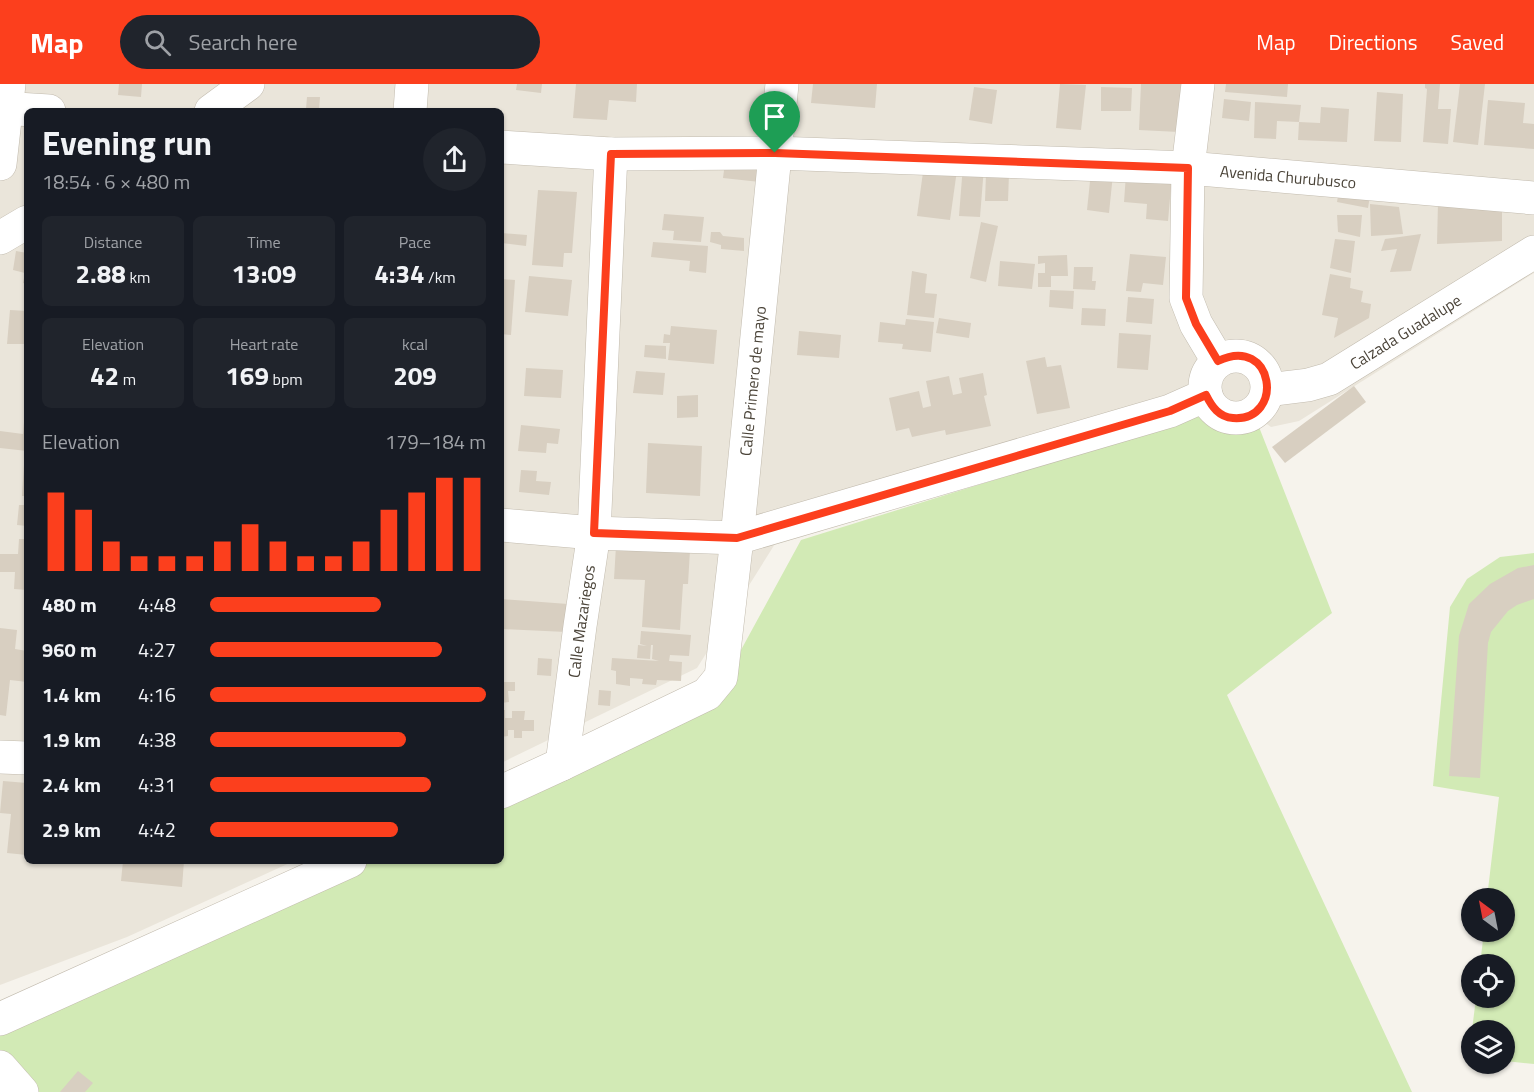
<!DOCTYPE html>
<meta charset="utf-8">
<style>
body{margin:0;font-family:"Titillium Web",sans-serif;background:#20242c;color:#f1f3f6;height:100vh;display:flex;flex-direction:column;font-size:22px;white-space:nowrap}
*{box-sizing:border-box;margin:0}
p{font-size:20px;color:#9ea1a6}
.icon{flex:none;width:33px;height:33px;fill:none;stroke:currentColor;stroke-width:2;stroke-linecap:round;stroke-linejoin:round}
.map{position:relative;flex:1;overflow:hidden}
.details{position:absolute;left:24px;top:24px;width:480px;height:756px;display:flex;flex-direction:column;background:#171b24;border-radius:9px;box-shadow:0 2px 4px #0004}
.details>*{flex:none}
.needle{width:39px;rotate:328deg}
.controls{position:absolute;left:1461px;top:804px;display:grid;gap:12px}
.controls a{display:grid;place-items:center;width:54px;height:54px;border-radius:50%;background:#171b24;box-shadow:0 2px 4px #0004;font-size:30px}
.pin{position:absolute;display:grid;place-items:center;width:51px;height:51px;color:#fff;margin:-62px -26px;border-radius:50% 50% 50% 0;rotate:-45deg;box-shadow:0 0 6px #0007}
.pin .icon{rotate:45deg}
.round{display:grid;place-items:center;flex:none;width:63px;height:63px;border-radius:32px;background:#20242c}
.overview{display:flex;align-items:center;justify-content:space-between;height:102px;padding:0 18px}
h1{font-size:33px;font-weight:700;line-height:45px}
.metrics{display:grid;grid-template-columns:repeat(3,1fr);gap:9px;height:102px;padding:6px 18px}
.metrics div{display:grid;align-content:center;border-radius:9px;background:#20242c;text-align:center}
.metrics b{font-size:26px;font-weight:700}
.metrics small{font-size:16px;font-weight:400}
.metrics p{font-size:16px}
.chart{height:168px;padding:12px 18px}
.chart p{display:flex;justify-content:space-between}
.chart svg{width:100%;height:108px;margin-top:6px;stroke:#fc3f1d;stroke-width:6}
ul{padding:0 18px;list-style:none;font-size:20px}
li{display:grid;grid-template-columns:96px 72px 1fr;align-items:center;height:45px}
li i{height:15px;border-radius:8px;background:#fc3f1d}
header{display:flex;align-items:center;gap:36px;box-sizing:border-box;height:84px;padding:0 30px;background:#fc3f1d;color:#fff}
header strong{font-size:28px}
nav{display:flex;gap:33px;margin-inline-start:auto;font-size:21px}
.search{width:420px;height:54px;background:#20242c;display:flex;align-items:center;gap:15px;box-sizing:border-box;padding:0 21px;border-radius:33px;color:#9ea1a6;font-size:22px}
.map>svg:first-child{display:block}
</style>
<header>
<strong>Map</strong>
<div class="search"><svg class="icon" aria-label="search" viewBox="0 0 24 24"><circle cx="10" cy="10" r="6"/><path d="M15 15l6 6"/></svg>Search here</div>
<nav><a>Map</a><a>Directions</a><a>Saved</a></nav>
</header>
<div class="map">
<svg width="1534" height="1008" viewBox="0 0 1534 1008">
<rect width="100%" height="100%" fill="#f6f3ec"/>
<path fill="#eae5da" d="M0,0H1534V189L1299,337L1271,343L1243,323L1191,313L785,444L697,584L501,679V27H27V777H294L127,853L0,901Z"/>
<g fill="#d2eab5">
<path d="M1188,322L1259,343L1332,529L1227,611L1412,1008H0V917L335,777H501V703L735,577L801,456L1010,391Z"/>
<path d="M1534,469V980L1505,977L1504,946H1472L1476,914H1504V880H1480L1484,848H1504V814H1487L1499,713L1433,702L1450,523L1467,495L1500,473Z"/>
</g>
<g fill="#d8cfc1">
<path d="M119,0H142L141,13L118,11Z"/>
<path d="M517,0H542L541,9L516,6Z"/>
<path d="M576,0H637L636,18L609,16L607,36L573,34Z"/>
<path d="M813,0H877L875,24L811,19Z"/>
<path d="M1060,0L1086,1L1081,46L1056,44Z"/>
<path d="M1141,0H1181L1179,48L1139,46Z"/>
<path d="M1226,0H1288L1287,13L1225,8Z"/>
<path d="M1425,0H1440L1438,25H1451L1448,60L1423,58L1427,5L1425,4Z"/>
<path d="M1460,0H1485L1478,61L1453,58Z"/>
<path d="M974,3L997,6L992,40L969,36Z"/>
<path d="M1101,3L1132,4L1131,27H1101Z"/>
<path d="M1377,8L1403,10L1401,58L1374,57Z"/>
<path d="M307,13H320L319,26L306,25Z"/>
<path d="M1224,15L1251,18L1249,37L1222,34Z"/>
<path d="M1488,16L1525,19L1523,39L1534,40V65L1484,61Z"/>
<path d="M1255,18L1301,21L1299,38L1277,37L1276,55L1254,54Z"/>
<path d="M1321,23L1349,25L1347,58L1298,56L1299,38L1320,39Z"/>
<path d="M726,71L763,75L760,98L723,94Z"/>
<path d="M924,81L957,86L950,136L917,132Z"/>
<path d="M963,81L984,83L980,133L959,132Z"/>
<path d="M1091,88L1113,90L1109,129L1087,126Z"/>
<path d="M986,90H1009L1008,117H985Z"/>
<path d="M1126,90L1172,92L1168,137L1146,135L1147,120L1124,118Z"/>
<path d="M1340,99L1371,105L1368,124L1337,118Z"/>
<path d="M538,106L577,108L572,169H564L563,183L532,181Z"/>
<path d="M1502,117V157L1437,160L1438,118Z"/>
<path d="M1370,120L1399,123L1403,150L1371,152Z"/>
<path d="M664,130L704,133L701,158L673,156L674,147L662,146Z"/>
<path d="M1337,131H1362L1360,153L1338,148Z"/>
<path d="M981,138L998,142L986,198L970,194Z"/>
<path d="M711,148H720L723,152L744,154V167L721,165V161L710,158Z"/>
<path d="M502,149L527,151L526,162L501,159Z"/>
<path d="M1421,150L1411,187L1390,188L1397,165L1381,167L1385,155Z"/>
<path d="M1335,155L1355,157L1351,189L1330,184Z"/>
<path d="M653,158L708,162L706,189L689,187L690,177L651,173Z"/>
<path d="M16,167L27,169V200L23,199L25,189L13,186Z"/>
<path d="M1130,170L1166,173L1163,201L1143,199L1141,208L1126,207Z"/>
<path d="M1067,171L1068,192H1051V203H1038V189H1045V179L1038,180V172Z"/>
<path d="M1000,177L1035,180L1032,205L998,202Z"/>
<path d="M1074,183H1093L1092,197H1096L1095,206L1073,205Z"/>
<path d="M912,187L927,190L925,209L937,210L934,234L907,231Z"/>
<path d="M1330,190L1351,194L1350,204L1363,207L1361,218L1371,220L1369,234L1334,254L1338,234L1322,231Z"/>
<path d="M529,192L572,196L568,232L525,228Z"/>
<path d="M501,195L515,196L511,251L501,250Z"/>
<path d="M1050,206L1074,207L1073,225L1049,223Z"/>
<path d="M1128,213L1154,215L1152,240L1126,238Z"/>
<path d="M1082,224L1106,225L1105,242L1081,241Z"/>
<path d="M10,226L27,227V260H7Z"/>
<path d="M939,234L971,239L969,254L936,249Z"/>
<path d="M906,235L934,238L931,268L902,265L903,260L878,258L880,238L905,241Z"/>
<path d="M671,242L717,246L714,280L668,276L670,259H663L664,250L670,251Z"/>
<path d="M799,247L841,251L839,274L797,271Z"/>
<path d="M1119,249L1151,251L1148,286L1117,284Z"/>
<path d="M645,261L666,262V275L644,273Z"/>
<path d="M1045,273L1047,283L1061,281L1070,324L1037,330L1026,277Z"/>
<path d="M526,284L563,286L561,314L524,312Z"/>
<path d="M636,287L665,289L663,311L633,309Z"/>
<path d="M983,289L987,311L984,312L991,342L946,351L945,346L912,353L909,344L896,347L889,314L919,307L923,324L931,322L926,297L949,292L953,311L962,309L959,294Z"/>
<path d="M1354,302L1366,318L1285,379L1272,363Z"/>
<path d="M698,311V333L677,334V312Z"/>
<path d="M25,326H27V367L0,364V347L23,350Z"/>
<path d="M521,341L560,345L558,360L547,359L546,369L518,367Z"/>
<path d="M648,359L702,362L700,412L646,409Z"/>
<path d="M24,381H27V412H22Z"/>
<path d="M521,386L537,387L536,397L551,398L549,411L519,408Z"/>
<path d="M19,421H27V442L17,441Z"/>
<path d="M19,455H27V506L14,505L15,488H0V470H18Z"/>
<path d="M616,462L690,466L688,500H683L680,546L642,543L645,496L614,495Z"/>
<path d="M1534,481V515L1517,521L1508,527L1491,548L1488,559L1480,694L1449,692L1459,552L1469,520L1490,500L1518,484Z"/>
<path d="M501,515L568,520L566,548L502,545Z"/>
<path d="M0,544L17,546L15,565L27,567V598L10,596L6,632L0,631Z"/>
<path d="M641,547L691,551L689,572L670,571L669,577L682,578L681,597L657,596L656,601L642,600L643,595L630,594V602L616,600V587L611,586L612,574L659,577L652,575L653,561H651L650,575L637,574L638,561L647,562L640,560Z"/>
<path d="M538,574L552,575L551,592L537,591Z"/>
<path d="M501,598H515V607H508L509,618L501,619Z"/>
<path d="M599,606L611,607L610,622L598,621Z"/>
<path d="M501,626H505V634H512V627H525L524,636H534V647H522V654H514V646H508V652L501,653Z"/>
<path d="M3,697L27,699L25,715H27V771L7,769L11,730L0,729Z"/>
<path d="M123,777H184L182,803L121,797Z"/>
<path d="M78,987L93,999L85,1008H60Z"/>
</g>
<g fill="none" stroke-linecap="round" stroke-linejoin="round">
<g stroke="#c2bbae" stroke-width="34">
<g id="minor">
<path d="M1198,0L1188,84L1186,214L1196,240L1218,277"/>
<path d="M0,24L49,27"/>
<path d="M211,27L248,0"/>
<path d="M410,27L412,0"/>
<path id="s1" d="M501,63L611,70L775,69L1188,84L1534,114"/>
<path d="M0,80L9,0"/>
<path d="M0,154L27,138"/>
<circle cx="1236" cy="303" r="31"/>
<path id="s2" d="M1268,306L1308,301L1329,295L1534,168"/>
<path d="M501,441L594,449L737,454L1170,327L1206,311"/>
<path d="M0,673L27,674"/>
<path id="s3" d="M562,680L580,542L594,449L611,70"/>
<path id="s4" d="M501,708L562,680L707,610L721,593L737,454L782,0"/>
<path d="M0,935L350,777"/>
<path d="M0,983L22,1008"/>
</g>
</g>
<use href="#minor" stroke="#fff" stroke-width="33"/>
</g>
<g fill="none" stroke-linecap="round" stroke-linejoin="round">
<g stroke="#fff" stroke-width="12">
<path id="route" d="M775,69L1188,84L1186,214L1196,240L1218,277C1275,250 1285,338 1233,334C1219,333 1212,323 1206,311L1170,327L737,454L594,449L611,70Z"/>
</g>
<use href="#route" stroke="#fc3f1d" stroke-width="8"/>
</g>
<g text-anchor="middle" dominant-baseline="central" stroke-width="5" stroke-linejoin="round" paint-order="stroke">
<g font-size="16" fill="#4b4439" stroke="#fff">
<text stroke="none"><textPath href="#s1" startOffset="788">Avenida Churubusco</textPath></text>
<text stroke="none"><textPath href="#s2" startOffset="152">Calzada Guadalupe</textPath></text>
<text stroke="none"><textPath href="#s4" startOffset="548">Calle Primero de mayo</textPath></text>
<text stroke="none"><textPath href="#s3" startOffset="144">Calle Mazariegos</textPath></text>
</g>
</g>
</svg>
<div class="controls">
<a><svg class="needle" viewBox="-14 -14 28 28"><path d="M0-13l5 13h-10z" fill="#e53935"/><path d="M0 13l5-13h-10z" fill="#9ea1a6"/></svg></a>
<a><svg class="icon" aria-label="locate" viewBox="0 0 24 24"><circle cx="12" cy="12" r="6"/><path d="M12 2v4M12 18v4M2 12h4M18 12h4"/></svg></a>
<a><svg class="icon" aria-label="layers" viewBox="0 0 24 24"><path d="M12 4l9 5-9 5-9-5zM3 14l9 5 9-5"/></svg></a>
</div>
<div class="pin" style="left:775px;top:69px;background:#1e9e55"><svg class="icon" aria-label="arrive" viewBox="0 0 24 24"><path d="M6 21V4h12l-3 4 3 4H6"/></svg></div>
<section class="details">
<div class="overview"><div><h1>Evening run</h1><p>18:54 · 6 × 480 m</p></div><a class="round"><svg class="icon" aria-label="share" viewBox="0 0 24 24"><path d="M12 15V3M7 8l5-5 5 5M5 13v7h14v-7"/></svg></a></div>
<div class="metrics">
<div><p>Distance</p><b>2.88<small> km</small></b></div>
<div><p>Time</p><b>13:09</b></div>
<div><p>Pace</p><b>4:34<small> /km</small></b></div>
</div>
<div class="metrics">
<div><p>Elevation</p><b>42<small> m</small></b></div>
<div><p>Heart rate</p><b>169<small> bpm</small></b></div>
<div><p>kcal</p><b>209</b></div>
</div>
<div class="chart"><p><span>Elevation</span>179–184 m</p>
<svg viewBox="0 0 160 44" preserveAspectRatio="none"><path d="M5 44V12M15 44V19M25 44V32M35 44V38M45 44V38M55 44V38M65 44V32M75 44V25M85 44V32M95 44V38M105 44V38M115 44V32M125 44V19M135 44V12M145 44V6M155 44V6"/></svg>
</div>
<ul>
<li><b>480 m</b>4:48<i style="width:62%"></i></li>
<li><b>960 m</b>4:27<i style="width:84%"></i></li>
<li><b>1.4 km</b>4:16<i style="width:100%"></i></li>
<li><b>1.9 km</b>4:38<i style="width:71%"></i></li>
<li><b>2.4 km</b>4:31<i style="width:80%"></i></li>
<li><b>2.9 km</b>4:42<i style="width:68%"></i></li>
</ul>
</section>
</div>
